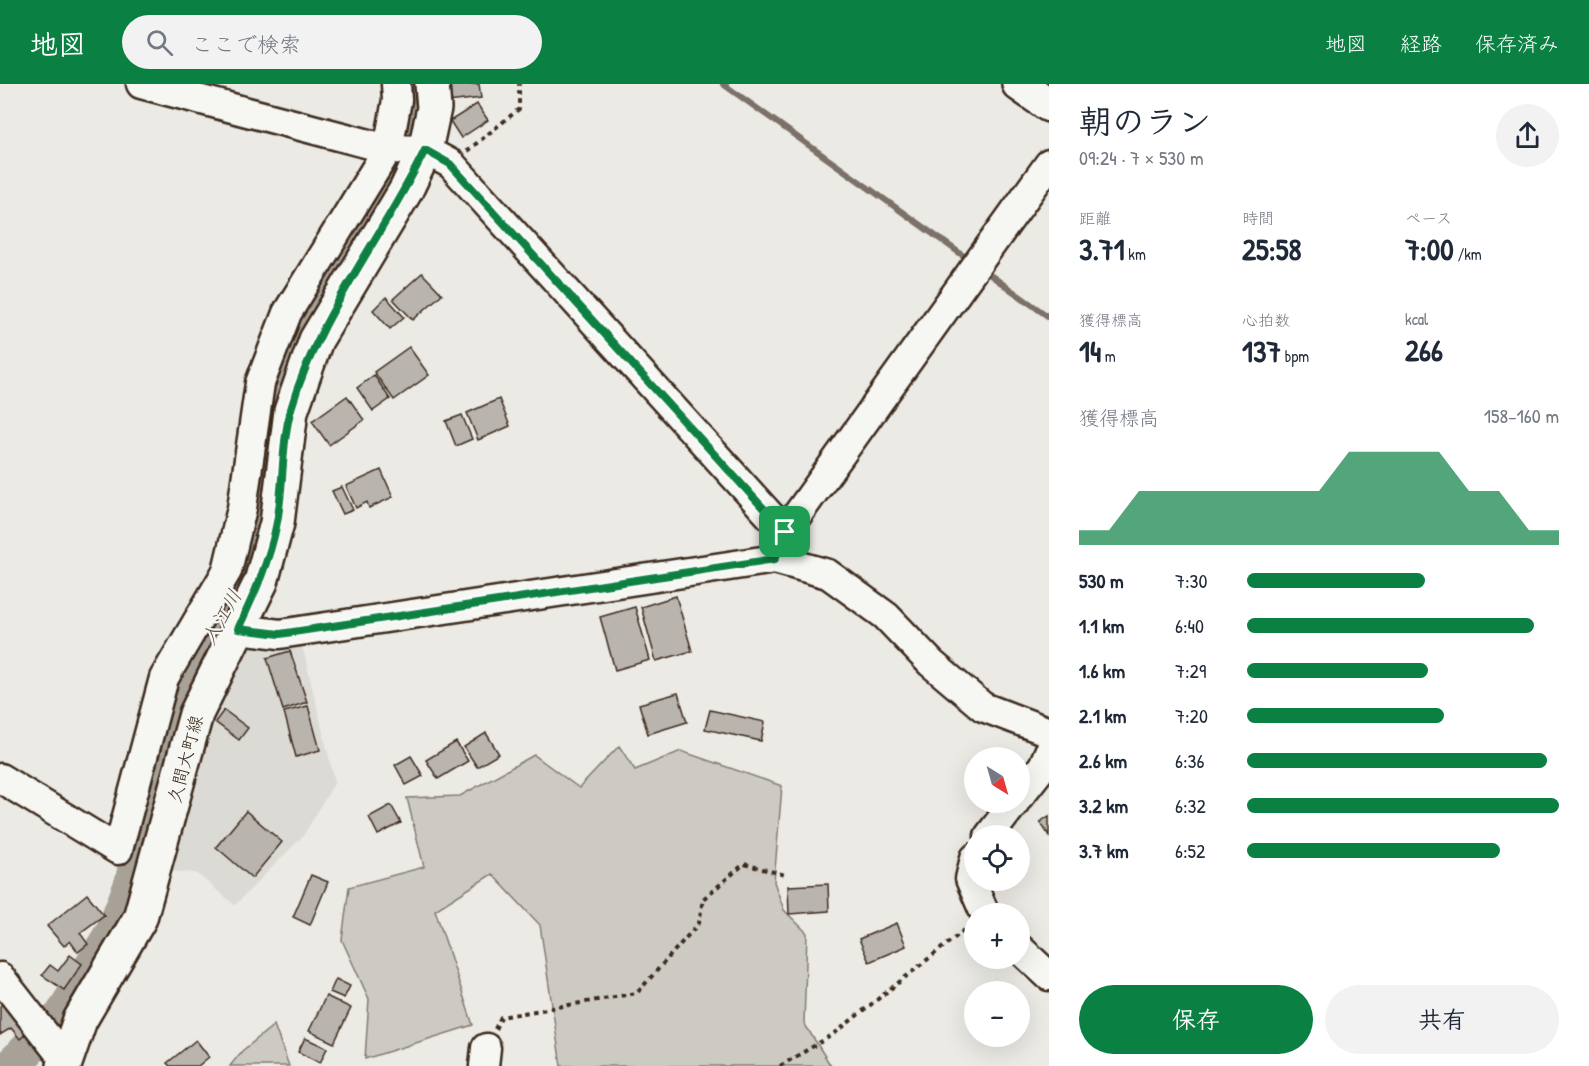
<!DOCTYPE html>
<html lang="ja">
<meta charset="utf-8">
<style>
body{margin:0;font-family:"Patrick Hand","Klee One",sans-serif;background:#f2f2f3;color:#1f2937;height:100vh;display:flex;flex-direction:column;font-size:22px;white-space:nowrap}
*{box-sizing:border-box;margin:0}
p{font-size:20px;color:#747a83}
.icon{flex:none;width:33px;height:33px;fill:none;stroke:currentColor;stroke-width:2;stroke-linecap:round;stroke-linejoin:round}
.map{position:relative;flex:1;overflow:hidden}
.details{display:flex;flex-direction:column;background:#fff;width:540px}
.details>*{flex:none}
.needle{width:39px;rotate:143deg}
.buttons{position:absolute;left:964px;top:663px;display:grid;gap:12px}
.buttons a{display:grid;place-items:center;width:66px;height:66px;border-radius:50%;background:#fff;box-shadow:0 6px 24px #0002;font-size:30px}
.pin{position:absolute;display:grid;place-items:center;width:51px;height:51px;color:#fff;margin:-26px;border-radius:12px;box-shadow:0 3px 9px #0006}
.round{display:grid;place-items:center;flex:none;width:63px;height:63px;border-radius:32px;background:#f2f2f3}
.summary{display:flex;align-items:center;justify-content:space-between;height:102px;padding:0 30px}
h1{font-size:33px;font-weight:800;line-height:45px}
.stats{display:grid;grid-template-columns:repeat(3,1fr);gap:9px;height:102px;padding:6px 30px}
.stats div{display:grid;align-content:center}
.stats b{font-size:30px;font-weight:800}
.stats small{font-size:16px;font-weight:400}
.stats p{font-size:16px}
.chart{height:168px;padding:12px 30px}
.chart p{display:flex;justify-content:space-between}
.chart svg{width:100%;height:108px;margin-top:6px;fill:#0b8043;opacity:.7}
.primary-button{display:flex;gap:12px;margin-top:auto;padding:12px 30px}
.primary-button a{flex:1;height:69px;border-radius:36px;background:#0b8043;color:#fff;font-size:24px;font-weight:800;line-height:69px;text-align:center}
.primary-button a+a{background:#f2f2f3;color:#1f2937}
ul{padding:0 30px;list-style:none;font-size:20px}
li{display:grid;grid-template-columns:96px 72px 1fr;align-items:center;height:45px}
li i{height:15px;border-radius:8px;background:#0b8043}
header{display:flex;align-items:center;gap:36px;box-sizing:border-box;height:84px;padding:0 30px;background:#0b8043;color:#fff}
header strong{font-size:28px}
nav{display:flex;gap:33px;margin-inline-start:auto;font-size:21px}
.search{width:420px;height:54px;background:#f2f2f3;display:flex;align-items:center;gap:15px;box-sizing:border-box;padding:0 21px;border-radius:33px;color:#747a83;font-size:22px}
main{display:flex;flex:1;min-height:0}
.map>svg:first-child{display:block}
</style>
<header>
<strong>地図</strong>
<div class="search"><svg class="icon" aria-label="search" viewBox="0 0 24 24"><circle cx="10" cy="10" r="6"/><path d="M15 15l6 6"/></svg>ここで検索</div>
<nav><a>地図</a><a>経路</a><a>保存済み</a></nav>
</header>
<main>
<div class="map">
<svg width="1049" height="982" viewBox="0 0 1049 982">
<rect width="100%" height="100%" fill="#ebeae5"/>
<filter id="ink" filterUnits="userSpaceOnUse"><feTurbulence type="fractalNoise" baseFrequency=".0167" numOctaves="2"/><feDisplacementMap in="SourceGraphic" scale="12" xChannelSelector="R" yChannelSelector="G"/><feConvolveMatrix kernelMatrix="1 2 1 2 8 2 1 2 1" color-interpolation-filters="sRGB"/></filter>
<g filter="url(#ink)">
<path fill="#dcdad4" d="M301,557L335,698L303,752L235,821L196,789L168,787L203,638L242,565Z"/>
<g fill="#cdcac4" stroke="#847a71" stroke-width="1.5">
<path d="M619,662L635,686L681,667L782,702L774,798L784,826L807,849L804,939L831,982H561L540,841L492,790L435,826L473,941L365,975L369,915L342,856L349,803L424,783L407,714L460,712L534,671L579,704Z"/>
<path d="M274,941L289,982H230L242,967Z"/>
</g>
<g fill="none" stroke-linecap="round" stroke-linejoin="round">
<g stroke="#7c7167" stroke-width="6">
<path d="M723,0L968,175"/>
<path d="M986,188L1049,233"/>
</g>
<path stroke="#a8a198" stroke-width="36" d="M11,982L62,932L113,848L132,800L168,645L196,577L243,492L262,434L274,310L308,227L398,84L417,15L416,0"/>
</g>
<g fill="#bab4ae" stroke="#3b2a1e" stroke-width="1.5">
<path d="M446,0H479L481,14L448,18Z"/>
<path d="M477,20L488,36L461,54L450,37Z"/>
<path d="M422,189L442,210L413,236L393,215Z"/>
<path d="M386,213L404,233L390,245L373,226Z"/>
<path d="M409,263L429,291L394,316L374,288Z"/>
<path d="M374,291L390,315L373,327L357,304Z"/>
<path d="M347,312L364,336L329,361L312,337Z"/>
<path d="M499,315L510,342L478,356L467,329Z"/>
<path d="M462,331L472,355L456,362L446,337Z"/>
<path d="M381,386L393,413L369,424L367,418L356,424L346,402Z"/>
<path d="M342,403L353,426L343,430L332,407Z"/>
<path d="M676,512L692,567L656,577L641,523Z"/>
<path d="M635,523L650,576L615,586L600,533Z"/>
<path d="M290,567L307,618L283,626L267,574Z"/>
<path d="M678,609L687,638L648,650L639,620Z"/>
<path d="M308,622L320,666L296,673L284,628Z"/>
<path d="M224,626L248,644L239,656L215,638Z"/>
<path d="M710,626L765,638L761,657L705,645Z"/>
<path d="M486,649L499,670L477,683L464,663Z"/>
<path d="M456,658L468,677L438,695L426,676Z"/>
<path d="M411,672L423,692L406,701L395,681Z"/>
<path d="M391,721L401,739L378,751L369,733Z"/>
<path d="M246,727L282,758L252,794L216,763Z"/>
<path d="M1049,732V752L1040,738Z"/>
<path d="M311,791L328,798L310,841L293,833Z"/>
<path d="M828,800L829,827L789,830L788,802Z"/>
<path d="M87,810L104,831L80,849L88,860L78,868L70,857L64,862L47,842Z"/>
<path d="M897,839L906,862L869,878L859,855Z"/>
<path d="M70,871L82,880L64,906L42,891L50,881L58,887Z"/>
<path d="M336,895L350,902L344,914L330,908Z"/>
<path d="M326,912L351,924L334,959L309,947Z"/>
<path d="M5,918L29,947L20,955L11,944L0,951V922Z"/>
<path d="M305,954L327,964L320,979L298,968Z"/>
<path d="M196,956L209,973L198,982H170L167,979Z"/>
</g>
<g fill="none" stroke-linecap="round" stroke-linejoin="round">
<g stroke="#3b2a1e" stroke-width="33">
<g id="minor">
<path d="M141,0L388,65L425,66L451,80L785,448"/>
<path d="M779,465L785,448L1049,80"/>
<path d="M238,545L280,550L775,475L828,490L886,532L931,579L983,623L1049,648"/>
<path d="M0,694L118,766L164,594L227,487L242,424L260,299L287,229L388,65L397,16L396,0"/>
<path d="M1020,711L1043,682L1049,668"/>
<path d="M989,752L1015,718"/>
<path d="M975,774L970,795L985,830"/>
<path d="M1020,865L1049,892"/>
<path d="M0,893L65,976"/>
<path d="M484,982L486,964"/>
</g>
</g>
<g stroke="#3b2a1e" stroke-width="38">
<path id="major" d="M64,982L80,936L140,834L196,630L261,498L277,439L291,327L316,256L406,106L425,66L434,24L432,0"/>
</g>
<g stroke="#3b2a1e" stroke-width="38">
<path id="highway" d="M1019,0L1049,21"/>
</g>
<g stroke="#3b2a1e" stroke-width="4" stroke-dasharray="4.5 4.5" stroke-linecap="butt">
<path d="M467,67L519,25V0"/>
<path d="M495,945L501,933L637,909L699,839L703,815L744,780L785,791"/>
<path d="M780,982L834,950L967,844"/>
</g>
<use href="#minor" stroke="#f6f6f2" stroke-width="28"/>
<use href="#major" stroke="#f6f6f2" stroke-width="33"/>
<use href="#highway" stroke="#f6f6f2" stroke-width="33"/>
</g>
</g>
<g fill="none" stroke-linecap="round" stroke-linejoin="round" filter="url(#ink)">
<g stroke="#fff" stroke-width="12">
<path id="route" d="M425,66L450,80L785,448L775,475L280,550L238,545C254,511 270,476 277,438C284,402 281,361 291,325C318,231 383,153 425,66Z"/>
</g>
<use href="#route" stroke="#0b8043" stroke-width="8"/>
</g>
<g text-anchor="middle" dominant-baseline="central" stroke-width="4.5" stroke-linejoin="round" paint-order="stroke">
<g font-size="18" fill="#3b2a1e" stroke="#f6f6f2">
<text transform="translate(185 675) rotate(-75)">久間大町線</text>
</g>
<g font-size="20" font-style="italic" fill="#615449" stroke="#f6f6f2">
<text transform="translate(221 533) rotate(-61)">入江川</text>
</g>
</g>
</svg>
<div class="buttons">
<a><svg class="needle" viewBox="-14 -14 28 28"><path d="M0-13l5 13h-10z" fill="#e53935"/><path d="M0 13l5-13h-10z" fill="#747a83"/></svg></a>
<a><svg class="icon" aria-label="locate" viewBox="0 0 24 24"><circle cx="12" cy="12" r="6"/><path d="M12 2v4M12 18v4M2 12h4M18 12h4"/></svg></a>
<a>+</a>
<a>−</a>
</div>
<div class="pin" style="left:785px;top:448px;background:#1e9e55"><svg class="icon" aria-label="arrive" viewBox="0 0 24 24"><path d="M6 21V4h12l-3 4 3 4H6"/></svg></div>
</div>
<section class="details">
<div class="summary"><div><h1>朝のラン</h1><p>09:24 · 7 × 530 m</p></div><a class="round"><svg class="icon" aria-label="share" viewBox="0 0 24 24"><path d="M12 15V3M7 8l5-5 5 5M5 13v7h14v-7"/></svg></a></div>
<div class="stats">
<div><p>距離</p><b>3.71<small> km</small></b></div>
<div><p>時間</p><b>25:58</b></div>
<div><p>ペース</p><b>7:00<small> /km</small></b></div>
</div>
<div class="stats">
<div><p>獲得標高</p><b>14<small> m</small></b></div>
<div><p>心拍数</p><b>137<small> bpm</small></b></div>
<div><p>kcal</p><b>266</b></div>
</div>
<div class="chart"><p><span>獲得標高</span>158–160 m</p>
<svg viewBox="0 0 160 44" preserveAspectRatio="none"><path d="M0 44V38L10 38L20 22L30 22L40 22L50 22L60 22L70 22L80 22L90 6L100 6L110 6L120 6L130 22L140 22L150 38L160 38V44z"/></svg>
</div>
<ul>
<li><b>530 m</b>7:30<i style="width:57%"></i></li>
<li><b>1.1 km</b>6:40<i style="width:92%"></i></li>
<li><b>1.6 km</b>7:29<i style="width:58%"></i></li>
<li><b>2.1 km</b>7:20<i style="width:63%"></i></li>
<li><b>2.6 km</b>6:36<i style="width:96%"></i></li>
<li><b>3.2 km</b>6:32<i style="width:100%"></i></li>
<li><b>3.7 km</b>6:52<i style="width:81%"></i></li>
</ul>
<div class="primary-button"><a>保存</a><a>共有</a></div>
</section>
</main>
